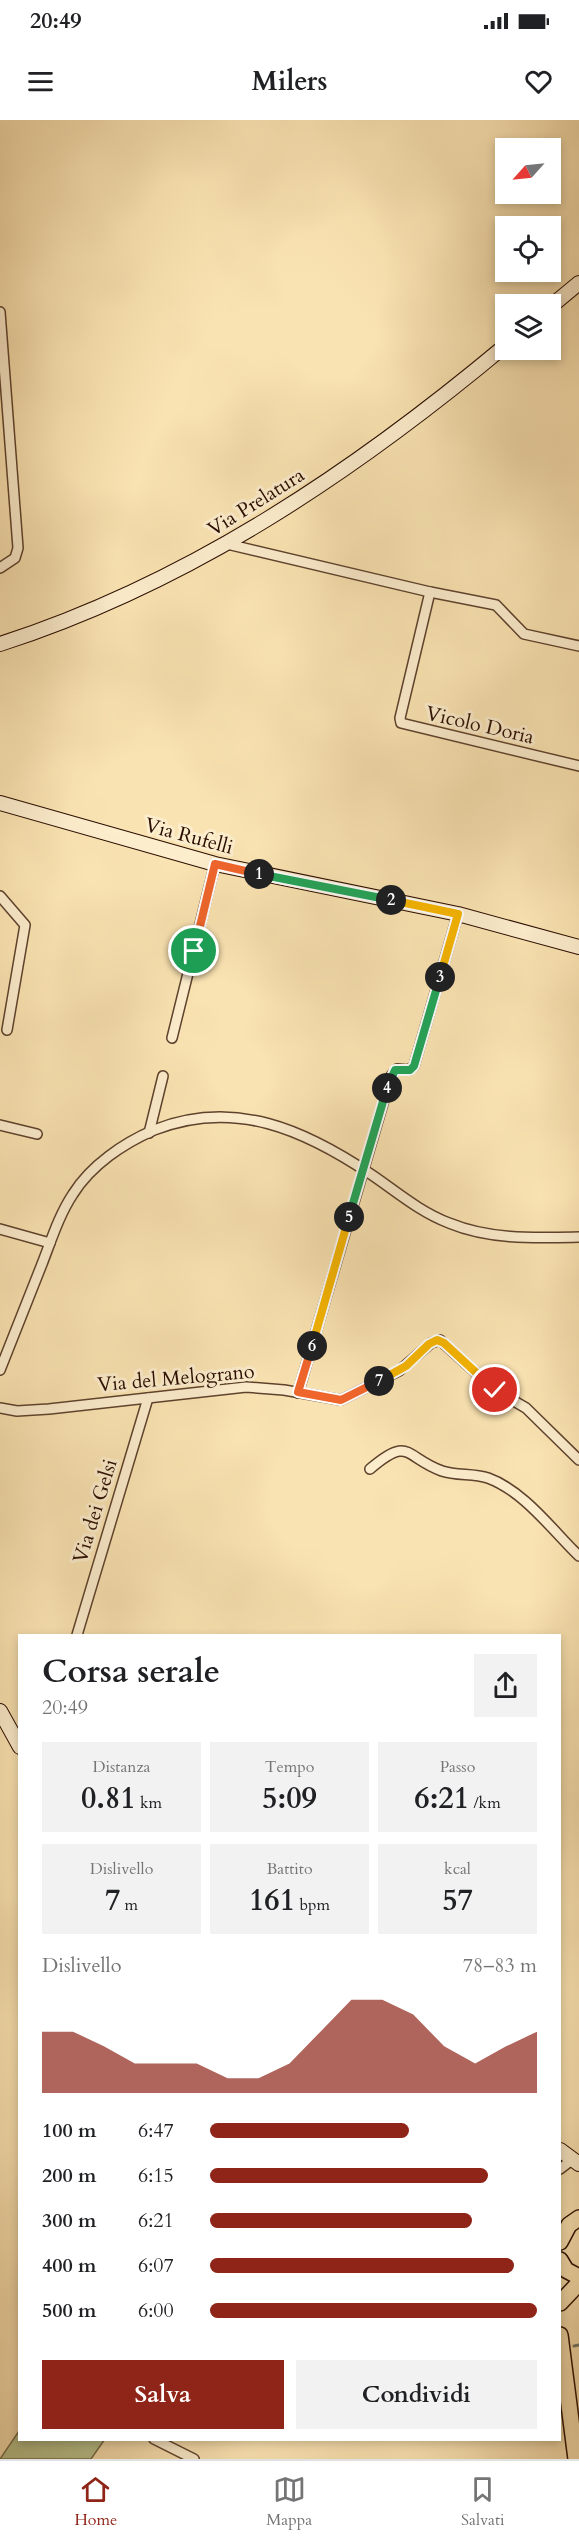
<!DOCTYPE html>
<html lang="it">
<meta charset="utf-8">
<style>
body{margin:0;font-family:Cardo,serif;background:#f2f2f2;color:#202124;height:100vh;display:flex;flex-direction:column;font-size:22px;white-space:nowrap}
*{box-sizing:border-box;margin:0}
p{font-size:20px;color:#757577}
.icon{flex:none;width:33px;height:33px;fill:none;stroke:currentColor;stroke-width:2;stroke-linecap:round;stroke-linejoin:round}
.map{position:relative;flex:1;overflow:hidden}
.drawer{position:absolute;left:18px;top:1514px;width:543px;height:807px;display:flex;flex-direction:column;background:#fff;border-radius:0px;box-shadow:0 3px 9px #0003}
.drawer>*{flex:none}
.needle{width:39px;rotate:243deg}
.tools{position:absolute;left:495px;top:18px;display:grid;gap:12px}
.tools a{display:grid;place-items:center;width:66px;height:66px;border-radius:0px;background:#fff;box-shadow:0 3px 9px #0003;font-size:30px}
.pin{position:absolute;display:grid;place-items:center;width:51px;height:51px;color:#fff;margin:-26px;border:3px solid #fff;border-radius:50%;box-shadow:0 2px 6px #0007}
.km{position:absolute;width:30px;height:30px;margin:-15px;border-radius:50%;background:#222;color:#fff;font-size:16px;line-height:30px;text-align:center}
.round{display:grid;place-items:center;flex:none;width:63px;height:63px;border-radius:0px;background:#f2f2f2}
.summary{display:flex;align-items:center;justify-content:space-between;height:102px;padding:0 24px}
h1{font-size:33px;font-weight:600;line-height:45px}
.figures{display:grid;grid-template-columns:repeat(3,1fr);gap:9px;height:102px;padding:6px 24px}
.figures div{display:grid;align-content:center;border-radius:0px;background:#f2f2f2;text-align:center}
.figures b{font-size:30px;font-weight:600}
.figures small{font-size:16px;font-weight:400}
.figures p{font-size:16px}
.chart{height:168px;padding:12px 24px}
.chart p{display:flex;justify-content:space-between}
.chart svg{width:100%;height:108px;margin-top:6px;fill:#8f2418;opacity:.7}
.cta{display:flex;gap:12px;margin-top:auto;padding:12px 24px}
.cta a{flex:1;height:69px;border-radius:0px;background:#8f2418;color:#fff;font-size:24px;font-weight:600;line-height:69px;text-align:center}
.cta a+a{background:#f2f2f2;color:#202124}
ul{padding:0 24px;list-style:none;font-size:20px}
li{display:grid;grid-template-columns:96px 72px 1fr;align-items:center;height:45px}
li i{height:15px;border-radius:8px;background:#8f2418}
.status{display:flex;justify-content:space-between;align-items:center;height:42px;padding:0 30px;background:#fff;direction:ltr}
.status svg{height:16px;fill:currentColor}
header{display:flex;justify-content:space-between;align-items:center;height:78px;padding:0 24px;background:#fff;font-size:27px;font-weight:600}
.dock{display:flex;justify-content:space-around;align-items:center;height:84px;border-top:2px solid #e0e0e0;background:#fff;font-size:16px;color:#757577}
.dock a{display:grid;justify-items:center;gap:3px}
.dock .active{color:#8f2418}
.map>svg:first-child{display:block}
</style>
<div class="status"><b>20:49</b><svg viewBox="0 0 49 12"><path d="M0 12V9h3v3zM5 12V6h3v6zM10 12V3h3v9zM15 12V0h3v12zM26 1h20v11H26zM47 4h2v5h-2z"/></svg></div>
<header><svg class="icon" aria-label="menu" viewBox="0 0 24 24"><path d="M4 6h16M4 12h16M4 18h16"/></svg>Milers<svg class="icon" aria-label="heart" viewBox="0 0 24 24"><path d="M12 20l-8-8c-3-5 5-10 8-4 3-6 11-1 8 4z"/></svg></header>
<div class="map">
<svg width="579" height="2339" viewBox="0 0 579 2339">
<rect width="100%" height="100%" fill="#fae3b2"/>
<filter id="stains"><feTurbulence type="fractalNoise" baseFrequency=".00333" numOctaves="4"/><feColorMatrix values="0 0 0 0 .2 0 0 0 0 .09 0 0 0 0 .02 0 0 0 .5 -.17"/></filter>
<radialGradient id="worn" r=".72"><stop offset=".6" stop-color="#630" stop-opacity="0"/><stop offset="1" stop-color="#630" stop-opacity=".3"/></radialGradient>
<path fill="#b8c590" stroke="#716948" stroke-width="1.5" d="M19,2311L20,2319H105L91,2339H0Z"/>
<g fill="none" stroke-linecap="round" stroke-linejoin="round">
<path stroke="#70776b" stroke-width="3" d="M574,2226L579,2225"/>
<g stroke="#5e422d" stroke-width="12">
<g id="street">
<path d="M0,192L18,428L15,438L0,448"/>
<path d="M227,424L430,472L400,598L401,603L579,646"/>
<path d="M430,472L496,485L524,514L579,526"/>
<path d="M0,776L25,805L7,910"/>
<path d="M172,918L215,744"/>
<path d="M0,1005L37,1014"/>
<path d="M149,1013L163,956"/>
<path d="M0,1109L50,1123"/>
<path d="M0,1250C14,1215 28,1180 42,1144C51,1121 59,1095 73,1074C91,1045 124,1023 154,1010C235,978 305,1010 372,1055C397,1072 420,1092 449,1103C490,1120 535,1118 579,1117"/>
<path d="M298,1273L391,956L397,949L409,950L414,946L458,794"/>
<path d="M0,1288L17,1291L49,1289L246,1267L284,1270L341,1280L399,1251L431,1223L440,1220L495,1270L526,1288L579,1340"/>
<path d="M370,1349C410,1315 404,1337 442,1351C457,1356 473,1353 488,1358C524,1371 553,1411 579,1436"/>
<path d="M77,1515L148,1278"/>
<path d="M560,2049L573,2039"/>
<path d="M154,2319L194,2339"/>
</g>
</g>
<g stroke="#2a0d01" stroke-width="16">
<g id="secondary">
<path d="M550,187L579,163"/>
<path d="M0,524C189,463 354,352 506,225"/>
<path d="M0,683L215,744L458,794L579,827"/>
<path d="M0,1591L20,1627"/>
<path d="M560,2030L579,2044"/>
</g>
</g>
<g stroke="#2a0d01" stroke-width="18">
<g id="primary">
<path d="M560,2122L569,2105L579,2098"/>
<path d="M560,2140L566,2150L579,2157"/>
<path d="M560,2183L579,2163"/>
<path d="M560,2215L576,2339"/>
</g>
</g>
<use href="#street" stroke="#fcedcd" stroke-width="9"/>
<use href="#secondary" stroke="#fcedcd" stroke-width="14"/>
<use href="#primary" stroke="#fae3b2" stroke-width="15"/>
</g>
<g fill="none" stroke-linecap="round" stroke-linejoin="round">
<g stroke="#fff" stroke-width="12">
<path id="split-1" d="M194,831L215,744L259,754"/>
</g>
<g stroke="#fff" stroke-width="12">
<path id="split-2" d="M259,754L391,780"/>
</g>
<g stroke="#fff" stroke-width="12">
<path id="split-3" d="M391,780L458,794L440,857"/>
</g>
<g stroke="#fff" stroke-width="12">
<path id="split-4" d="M387,968L395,950H410L414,946L440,857"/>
</g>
<g stroke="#fff" stroke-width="12">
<path id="split-5" d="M349,1097L387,968"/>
</g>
<g stroke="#fff" stroke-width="12">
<path id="split-6" d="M312,1226L349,1097"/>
</g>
<g stroke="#fff" stroke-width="12">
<path id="split-7" d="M312,1226L298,1272L341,1280L379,1261"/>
</g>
<g stroke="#fff" stroke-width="12">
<path id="split-8" d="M379,1261L406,1246L429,1224L437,1220L444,1223L495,1270"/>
</g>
<use href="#split-1" stroke="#f0652b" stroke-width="8"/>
<use href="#split-2" stroke="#22a559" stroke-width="8"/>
<use href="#split-3" stroke="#f5b400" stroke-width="8"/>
<use href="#split-4" stroke="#22a559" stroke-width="8"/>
<use href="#split-5" stroke="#22a559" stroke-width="8"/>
<use href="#split-6" stroke="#f5b400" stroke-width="8"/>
<use href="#split-7" stroke="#f0652b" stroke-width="8"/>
<use href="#split-8" stroke="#f5b400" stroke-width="8"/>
</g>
<g text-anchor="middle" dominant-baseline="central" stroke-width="6" stroke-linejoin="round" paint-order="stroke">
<g font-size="20" fill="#2a0d01" stroke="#fcedcd">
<text transform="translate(256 382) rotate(-32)">Via Prelatura</text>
<text transform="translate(480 605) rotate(13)">Vicolo Doria</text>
<text transform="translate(189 716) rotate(15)">Via Rufelli</text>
<text transform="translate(176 1258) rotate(-5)">Via del Melograno</text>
<text transform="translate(95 1391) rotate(-73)">Via dei Gelsi</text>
</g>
</g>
<rect width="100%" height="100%" filter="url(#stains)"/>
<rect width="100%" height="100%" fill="url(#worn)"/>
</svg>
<div class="tools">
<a><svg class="needle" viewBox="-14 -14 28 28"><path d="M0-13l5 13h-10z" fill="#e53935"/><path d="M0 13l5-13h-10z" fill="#757577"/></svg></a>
<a><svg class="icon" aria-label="locate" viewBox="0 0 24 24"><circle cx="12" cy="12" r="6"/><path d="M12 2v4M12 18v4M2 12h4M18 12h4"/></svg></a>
<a><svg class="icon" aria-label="layers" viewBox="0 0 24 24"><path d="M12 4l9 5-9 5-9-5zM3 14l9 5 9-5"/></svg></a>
</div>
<div class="pin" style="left:194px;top:831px;background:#1e9e55"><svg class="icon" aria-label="arrive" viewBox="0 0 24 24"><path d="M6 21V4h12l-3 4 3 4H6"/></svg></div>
<div class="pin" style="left:495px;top:1270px;background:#d93025"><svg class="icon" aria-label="check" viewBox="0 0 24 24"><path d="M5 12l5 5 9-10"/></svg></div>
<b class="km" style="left:259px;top:754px">1</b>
<b class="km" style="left:391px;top:780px">2</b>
<b class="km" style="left:440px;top:857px">3</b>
<b class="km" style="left:387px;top:968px">4</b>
<b class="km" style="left:349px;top:1097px">5</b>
<b class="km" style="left:312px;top:1226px">6</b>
<b class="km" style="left:379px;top:1261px">7</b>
<section class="drawer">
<div class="summary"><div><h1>Corsa serale</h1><p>20:49</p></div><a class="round"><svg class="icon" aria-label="share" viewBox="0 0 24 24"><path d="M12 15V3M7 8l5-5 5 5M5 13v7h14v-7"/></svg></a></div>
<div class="figures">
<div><p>Distanza</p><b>0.81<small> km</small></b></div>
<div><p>Tempo</p><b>5:09</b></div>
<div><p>Passo</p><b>6:21<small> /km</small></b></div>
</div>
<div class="figures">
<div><p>Dislivello</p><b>7<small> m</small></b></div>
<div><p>Battito</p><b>161<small> bpm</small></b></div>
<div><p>kcal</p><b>57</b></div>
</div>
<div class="chart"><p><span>Dislivello</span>78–83 m</p>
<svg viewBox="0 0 160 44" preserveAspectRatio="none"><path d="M0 44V19L10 19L20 25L30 32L40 32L50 32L60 38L70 38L80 32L90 19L100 6L110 6L120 12L130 25L140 32L150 25L160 19V44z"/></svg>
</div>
<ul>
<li><b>100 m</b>6:47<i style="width:61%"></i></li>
<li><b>200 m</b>6:15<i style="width:85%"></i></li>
<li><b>300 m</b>6:21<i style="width:80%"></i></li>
<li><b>400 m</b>6:07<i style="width:93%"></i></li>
<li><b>500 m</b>6:00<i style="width:100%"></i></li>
</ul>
<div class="cta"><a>Salva</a><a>Condividi</a></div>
</section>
</div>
<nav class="dock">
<a class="active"><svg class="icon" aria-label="home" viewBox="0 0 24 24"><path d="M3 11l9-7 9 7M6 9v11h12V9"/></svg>Home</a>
<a><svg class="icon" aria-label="map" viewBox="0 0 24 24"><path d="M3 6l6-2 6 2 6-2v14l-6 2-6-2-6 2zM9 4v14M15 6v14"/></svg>Mappa</a>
<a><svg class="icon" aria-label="saved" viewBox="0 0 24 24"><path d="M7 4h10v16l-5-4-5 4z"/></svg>Salvati</a>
</nav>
